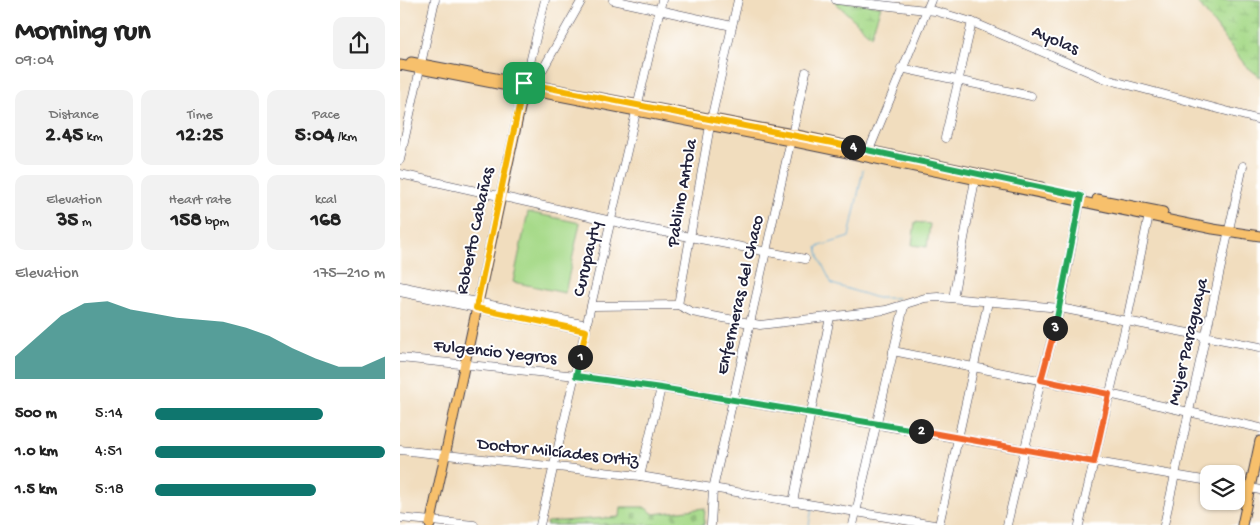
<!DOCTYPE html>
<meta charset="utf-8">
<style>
body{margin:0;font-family:"Gochi Hand",sans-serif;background:#f2f2f2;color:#222;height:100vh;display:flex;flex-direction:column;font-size:19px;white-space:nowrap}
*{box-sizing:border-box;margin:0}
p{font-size:16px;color:#767676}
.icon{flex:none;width:28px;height:28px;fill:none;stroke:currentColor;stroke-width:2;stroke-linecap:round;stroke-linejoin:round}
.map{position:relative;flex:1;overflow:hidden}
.drawer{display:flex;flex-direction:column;background:#fff;width:400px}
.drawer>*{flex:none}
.controls{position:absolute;left:800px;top:465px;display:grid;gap:10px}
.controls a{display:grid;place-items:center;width:45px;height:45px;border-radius:10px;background:#fff;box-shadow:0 1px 4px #0004;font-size:25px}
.pin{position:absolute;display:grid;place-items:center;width:42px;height:42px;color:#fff;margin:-21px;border-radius:10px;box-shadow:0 2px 8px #0006}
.km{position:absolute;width:25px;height:25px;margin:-12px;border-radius:50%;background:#222;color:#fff;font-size:14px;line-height:25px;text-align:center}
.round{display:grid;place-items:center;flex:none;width:52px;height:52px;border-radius:10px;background:#f2f2f2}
.overview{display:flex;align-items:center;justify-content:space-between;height:85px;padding:0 15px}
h1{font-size:28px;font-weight:700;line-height:38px}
.stats{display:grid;grid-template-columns:repeat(3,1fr);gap:8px;height:85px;padding:5px 15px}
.stats div{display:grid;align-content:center;border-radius:10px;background:#f2f2f2;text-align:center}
.stats b{font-size:21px;font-weight:700}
.stats small{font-size:14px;font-weight:400}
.stats p{font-size:14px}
.chart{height:140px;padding:10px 15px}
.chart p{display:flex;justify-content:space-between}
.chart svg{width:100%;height:90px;margin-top:5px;fill:#0f766e;opacity:.7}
ul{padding:0 15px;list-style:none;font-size:16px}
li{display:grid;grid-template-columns:80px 60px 1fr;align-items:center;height:38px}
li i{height:12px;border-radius:6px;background:#0f766e}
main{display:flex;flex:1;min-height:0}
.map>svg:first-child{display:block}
</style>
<main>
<section class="drawer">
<div class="overview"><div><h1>Morning run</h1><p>09:04</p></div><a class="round"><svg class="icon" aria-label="share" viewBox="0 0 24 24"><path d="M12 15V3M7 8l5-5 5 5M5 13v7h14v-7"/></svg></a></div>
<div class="stats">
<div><p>Distance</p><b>2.45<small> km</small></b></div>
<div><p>Time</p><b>12:25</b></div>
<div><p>Pace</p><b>5:04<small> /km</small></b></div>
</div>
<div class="stats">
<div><p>Elevation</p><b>35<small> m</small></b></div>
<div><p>Heart rate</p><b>158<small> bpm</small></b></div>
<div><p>kcal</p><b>168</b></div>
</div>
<div class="chart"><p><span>Elevation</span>175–210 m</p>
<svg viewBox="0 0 160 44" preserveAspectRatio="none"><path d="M0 44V33L10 23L20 13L30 7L40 6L50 10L60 12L70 14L80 15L90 16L100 19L110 23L120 29L130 34L140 38L150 38L160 33V44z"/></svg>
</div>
<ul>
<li><b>500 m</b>5:14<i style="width:73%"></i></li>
<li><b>1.0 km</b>4:51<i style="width:100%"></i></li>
<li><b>1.5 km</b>5:18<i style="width:70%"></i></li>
</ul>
</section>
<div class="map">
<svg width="860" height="525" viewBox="0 0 860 525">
<defs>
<pattern id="wetland-marsh" width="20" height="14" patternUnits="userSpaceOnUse" patternTransform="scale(1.25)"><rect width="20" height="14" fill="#a7da8a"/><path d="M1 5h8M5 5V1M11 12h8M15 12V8" fill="none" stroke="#8fbb78"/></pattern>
<pattern id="cemetery-stones" width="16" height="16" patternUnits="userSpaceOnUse" patternTransform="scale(1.25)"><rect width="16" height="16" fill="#a7da8a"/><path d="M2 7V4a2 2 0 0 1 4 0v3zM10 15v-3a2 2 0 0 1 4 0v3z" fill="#8fbb78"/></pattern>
</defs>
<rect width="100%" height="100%" fill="#fff"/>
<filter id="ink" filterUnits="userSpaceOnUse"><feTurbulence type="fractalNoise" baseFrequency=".02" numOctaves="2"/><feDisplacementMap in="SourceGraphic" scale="10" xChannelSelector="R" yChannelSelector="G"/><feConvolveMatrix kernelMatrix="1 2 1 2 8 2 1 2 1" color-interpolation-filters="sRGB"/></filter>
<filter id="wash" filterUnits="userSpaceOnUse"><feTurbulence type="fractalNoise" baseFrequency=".0096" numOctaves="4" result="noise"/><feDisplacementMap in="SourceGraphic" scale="20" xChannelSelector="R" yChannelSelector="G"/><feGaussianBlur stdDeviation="1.12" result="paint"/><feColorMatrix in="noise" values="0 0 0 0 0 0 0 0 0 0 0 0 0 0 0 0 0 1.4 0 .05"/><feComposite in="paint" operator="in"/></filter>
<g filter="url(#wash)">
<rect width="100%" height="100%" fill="#f1ddbe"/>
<g fill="url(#wetland-marsh)" stroke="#647e62">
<path d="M796,0H860V77L845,65Z"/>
<path d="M434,1L481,6L471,36Z"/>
</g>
<path fill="url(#cemetery-stones)" stroke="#647e62" d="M221,507H244L254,514L305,508L304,525H146L147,522L220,517Z"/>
<g fill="#a7da8a" stroke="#647e62">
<path d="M128,212L180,223L165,293L113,282Z"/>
<path d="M515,222L530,224L527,247L512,245Z"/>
</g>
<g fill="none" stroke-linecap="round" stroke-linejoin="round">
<g stroke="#5daad6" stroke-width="1">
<path d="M463,170L449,237L417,247L420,260L432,284L477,298H498"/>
<path d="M409,525L412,508"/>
</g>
</g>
</g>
<g filter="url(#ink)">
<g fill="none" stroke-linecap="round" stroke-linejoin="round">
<g stroke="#413e4f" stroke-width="9">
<g id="minor">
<path d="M213,0L332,26"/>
<path d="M436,0L535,11L572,22L706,79L860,120"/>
<path d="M501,68L631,96"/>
<path d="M134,85L182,0"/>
<path d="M124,88L145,0"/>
<path d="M545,138L572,22"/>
<path d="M467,155L531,0"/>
<path d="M0,160L35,0"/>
<path d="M0,174L243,228L405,259"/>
<path d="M0,286L187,325"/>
<path d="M0,292L186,331"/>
<path d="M553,298L575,180"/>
<path d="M278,305L311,120L338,0"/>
<path d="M193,306L278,305L292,312L360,325L486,310L525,298L538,297L660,308L860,347"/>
<path d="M493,351L709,394L860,428"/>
<path d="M0,358L177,376L261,388L809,481"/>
<path d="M0,450L240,476L534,525"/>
<path d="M240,476L261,388"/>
<path d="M836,485L860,490"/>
<path d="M393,502L430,317"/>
<path d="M0,518L74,525"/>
<path d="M140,525L262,0"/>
<path d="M311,525L313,489L406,72"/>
<path d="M453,525L504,306"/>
<path d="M539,525L588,302"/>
<path d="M607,525L641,380L660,308L681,196"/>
<path d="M679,525L727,320L750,210"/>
<path d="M764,525L843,166"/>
</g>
</g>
<g stroke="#413e4f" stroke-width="11">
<g id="major">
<path d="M11,62L392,134L641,187"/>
<path d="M0,65L390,141L813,229L860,236"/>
<path d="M697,199L763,212"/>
<path d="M30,525L124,90"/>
<path d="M842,525L860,441"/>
</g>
</g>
<use href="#minor" stroke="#fff" stroke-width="8"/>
<use href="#major" stroke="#f7c06c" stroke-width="9"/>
</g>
</g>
<g fill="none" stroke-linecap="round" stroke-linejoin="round" filter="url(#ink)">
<g stroke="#fff" stroke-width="10">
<path id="split-1" d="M124,83L76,308L186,331L180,357"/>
</g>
<g stroke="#fff" stroke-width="10">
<path id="split-2" d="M180,357L176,376L261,388L521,431"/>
</g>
<g stroke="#fff" stroke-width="10">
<path id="split-3" d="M521,431L694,462L709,394L641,380L655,328"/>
</g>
<g stroke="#fff" stroke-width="10">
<path id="split-4" d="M453,147L681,196L655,328"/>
</g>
<g stroke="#fff" stroke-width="10">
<path id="split-5" d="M124,83L453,147"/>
</g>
<use href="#split-1" stroke="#f5b400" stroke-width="6"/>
<use href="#split-2" stroke="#22a559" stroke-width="6"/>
<use href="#split-3" stroke="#f0652b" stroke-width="6"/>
<use href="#split-4" stroke="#22a559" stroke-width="6"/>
<use href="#split-5" stroke="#f5b400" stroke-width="6"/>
</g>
<g text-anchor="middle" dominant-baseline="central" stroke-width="4" stroke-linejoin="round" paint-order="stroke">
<g font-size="18" fill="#22223b" stroke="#fff">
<text transform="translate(655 41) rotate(23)">Ayolas</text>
<text transform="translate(283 193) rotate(-80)">Pablino Antola</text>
<text transform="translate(76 231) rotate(-78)">Roberto Cabañas</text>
<text transform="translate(188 259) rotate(-77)">Curupayty</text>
<text transform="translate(341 295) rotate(-77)">Enfermeras del Chaco</text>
<text transform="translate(789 342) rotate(-77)">Mujer Paraguaya</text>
<text transform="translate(95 353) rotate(6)">Fulgencio Yegros</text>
<text transform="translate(158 453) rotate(6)">Doctor Milcíades Ortiz</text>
</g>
</g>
</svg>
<div class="controls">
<a><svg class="icon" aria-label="layers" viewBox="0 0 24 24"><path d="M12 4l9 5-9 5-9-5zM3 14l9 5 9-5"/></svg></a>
</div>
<div class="pin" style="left:124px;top:83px;background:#1e9e55"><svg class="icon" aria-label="arrive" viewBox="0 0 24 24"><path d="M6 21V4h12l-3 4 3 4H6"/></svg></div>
<b class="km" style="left:180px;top:357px">1</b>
<b class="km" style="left:521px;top:431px">2</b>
<b class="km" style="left:655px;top:328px">3</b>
<b class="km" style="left:453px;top:147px">4</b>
</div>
</main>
